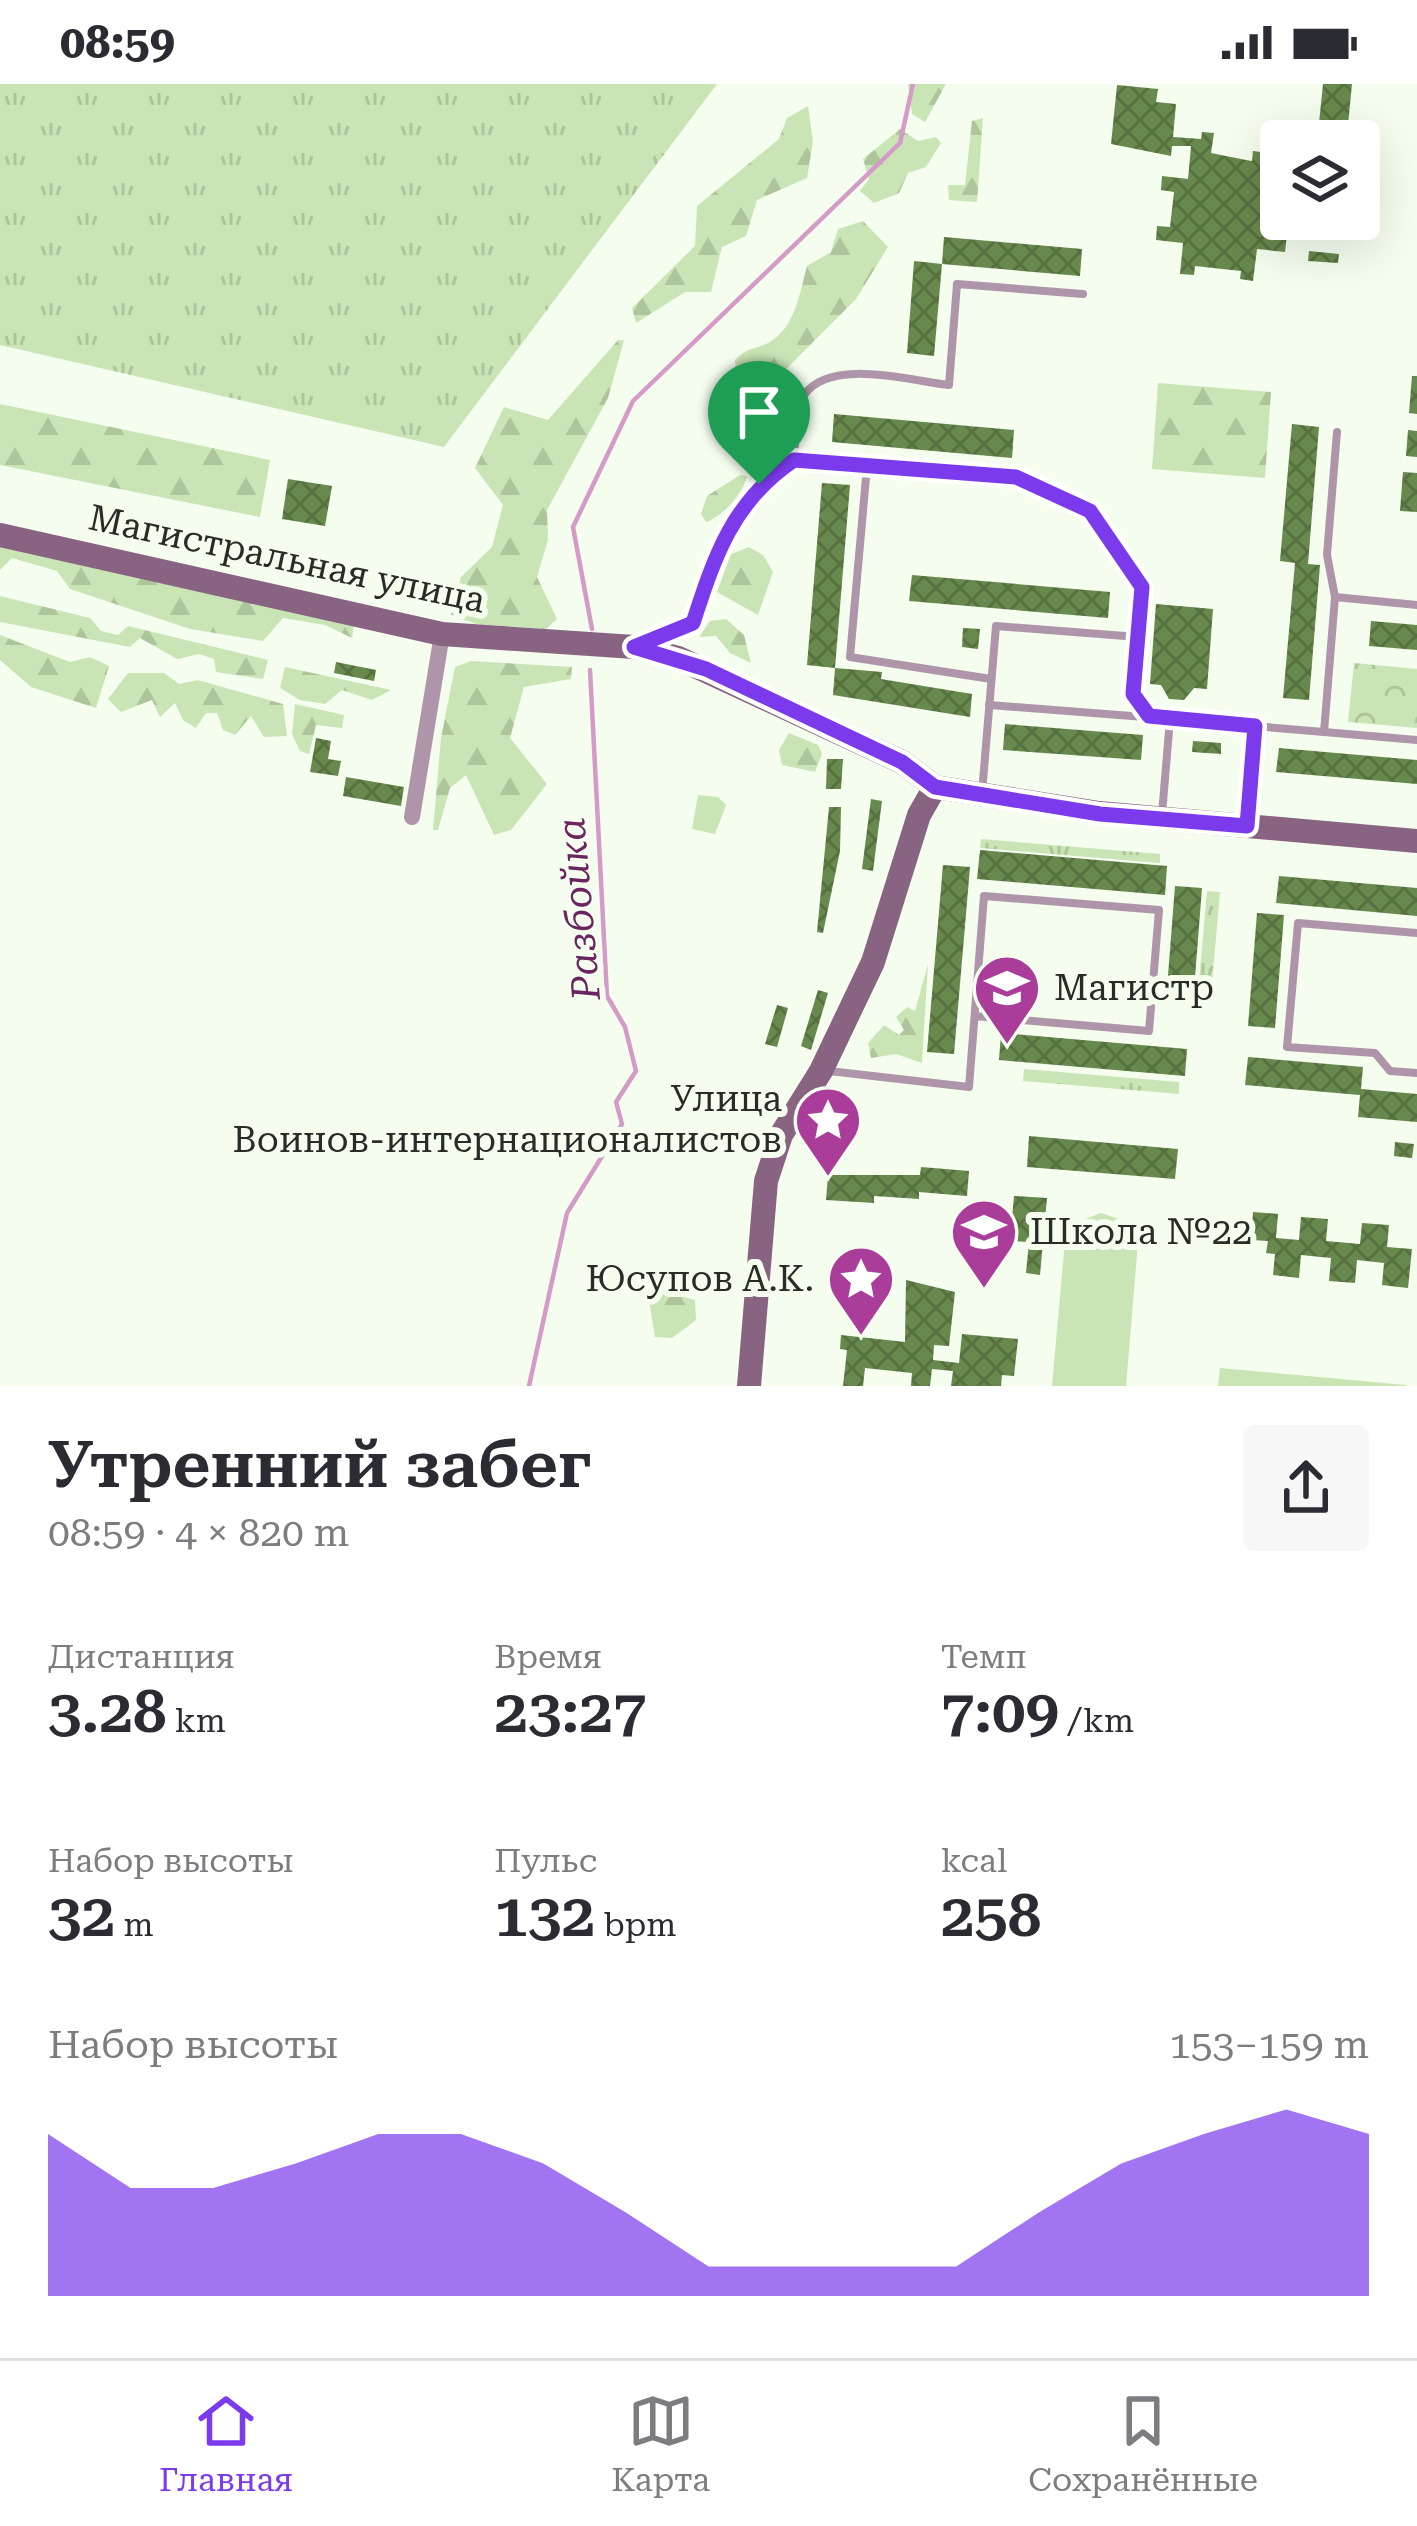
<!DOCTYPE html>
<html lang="ru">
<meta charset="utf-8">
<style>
body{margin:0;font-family:"Roboto Serif",serif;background:#f7f7f7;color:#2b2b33;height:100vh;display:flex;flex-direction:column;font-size:45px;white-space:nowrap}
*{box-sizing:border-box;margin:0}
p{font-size:39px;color:#7c7c81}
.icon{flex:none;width:66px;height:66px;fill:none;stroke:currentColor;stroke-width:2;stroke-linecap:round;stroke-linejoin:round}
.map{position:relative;height:1302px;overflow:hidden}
.drawer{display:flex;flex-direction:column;background:#fff;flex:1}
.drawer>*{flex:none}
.tools{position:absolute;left:1260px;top:36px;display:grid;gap:24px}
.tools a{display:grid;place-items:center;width:120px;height:120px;border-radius:12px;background:#fff;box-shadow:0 12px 48px #0002;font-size:60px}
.pin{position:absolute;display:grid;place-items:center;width:102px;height:102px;color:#fff;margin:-123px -51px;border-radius:50% 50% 50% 0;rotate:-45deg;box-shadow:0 0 12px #0007}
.pin .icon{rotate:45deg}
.round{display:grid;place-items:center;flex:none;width:126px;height:126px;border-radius:12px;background:#f7f7f7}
.headline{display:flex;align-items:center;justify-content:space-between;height:204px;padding:0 48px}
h1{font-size:66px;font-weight:600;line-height:90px}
.metrics{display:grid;grid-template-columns:repeat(3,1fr);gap:18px;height:204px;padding:12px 48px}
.metrics div{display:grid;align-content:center}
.metrics b{font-size:60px;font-weight:600}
.metrics small{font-size:33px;font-weight:400}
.metrics p{font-size:33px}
.chart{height:336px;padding:24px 48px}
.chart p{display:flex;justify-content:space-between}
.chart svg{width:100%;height:216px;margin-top:12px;fill:#7c3aed;opacity:.7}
.status{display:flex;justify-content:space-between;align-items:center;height:84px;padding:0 60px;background:#fff;direction:ltr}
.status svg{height:33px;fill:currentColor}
.tabs{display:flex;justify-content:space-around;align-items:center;height:168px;border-top:3px solid #e1e1e2;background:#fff;font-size:33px;color:#7c7c81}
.tabs a{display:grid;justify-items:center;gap:6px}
.tabs .current{color:#7c3aed}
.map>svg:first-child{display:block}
</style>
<div class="status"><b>08:59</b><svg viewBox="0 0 49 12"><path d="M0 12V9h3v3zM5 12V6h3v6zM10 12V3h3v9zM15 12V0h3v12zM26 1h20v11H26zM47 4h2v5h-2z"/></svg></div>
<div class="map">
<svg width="1417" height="1302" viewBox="0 0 1417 1302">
<defs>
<pattern id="grass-tufts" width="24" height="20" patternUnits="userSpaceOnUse" patternTransform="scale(3)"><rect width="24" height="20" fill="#cae5b5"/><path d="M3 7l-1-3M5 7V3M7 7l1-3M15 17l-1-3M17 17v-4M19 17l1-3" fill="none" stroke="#aec59c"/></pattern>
<pattern id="forest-firs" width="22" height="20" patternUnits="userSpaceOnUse" patternTransform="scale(3)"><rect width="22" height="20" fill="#cae5b5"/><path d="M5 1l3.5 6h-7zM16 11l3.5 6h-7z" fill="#aec59c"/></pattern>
<pattern id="park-crowns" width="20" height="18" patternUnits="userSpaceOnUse" patternTransform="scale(3)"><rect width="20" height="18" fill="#cae5b5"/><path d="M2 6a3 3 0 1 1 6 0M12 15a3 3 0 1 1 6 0" fill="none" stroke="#aec59c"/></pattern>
<pattern id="building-cross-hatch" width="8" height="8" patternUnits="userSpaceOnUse" patternTransform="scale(3)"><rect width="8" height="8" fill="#68894d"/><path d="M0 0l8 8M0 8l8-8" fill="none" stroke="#567040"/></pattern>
</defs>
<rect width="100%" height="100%" fill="#f5fdef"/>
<g fill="url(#grass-tufts)">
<path d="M0,0H717L444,363L0,261Z"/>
<path d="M981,755L1160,770V779L980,764Z"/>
<path d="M1207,807L1220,808L1210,921L1197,920Z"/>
<path d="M1024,985L1179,998V1010L1023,997Z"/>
</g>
<g fill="url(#forest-firs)">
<path d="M908,0H946L925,38L912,30Z"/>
<path d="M808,22L813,57L807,94L757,116L746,152L722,163L711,208H685L636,239L632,224L695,162L697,122L779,55L787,34Z"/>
<path d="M983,34L977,118L949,116L948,101H965L972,37Z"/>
<path d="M900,45L918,57L936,53L941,59L926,83L908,89L899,109L874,119L860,107L869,95L863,75Z"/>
<path d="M863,137L888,163L856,215L759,312L745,311L737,301L735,276C748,263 753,266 768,259C795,245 800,208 807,182L831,168L838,145Z"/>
<path d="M618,256H624L608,314L547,426L548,456L537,493L557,535L546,545L476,540L451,531L461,493L492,463L503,421L475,384L504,323L548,336Z"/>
<path d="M1158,299L1271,308L1265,394L1152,385Z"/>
<path d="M0,320L270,376L260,433L0,381Z"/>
<path d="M740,391L747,392C743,410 723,432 706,438L701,430L707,412Z"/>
<path d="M0,458L354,541L352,554L325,541L283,534L263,557L190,545L70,505L57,487L12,474L0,486Z"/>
<path d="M749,463L763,471L773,488L758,531L717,508L731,470Z"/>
<path d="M0,512L90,534L101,547L118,551L128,542L268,576L263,595L216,588L214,575L199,570L177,575L140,554L130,563L0,538Z"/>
<path d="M726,535L744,551L751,579L730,569L716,552L699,553L710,537Z"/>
<path d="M0,551L70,578L90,573L109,582L96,624L31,603L0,576Z"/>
<path d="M471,577L572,583L571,595L524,603L510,654L547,700L511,746L494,751L466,691L450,704L438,746H433L441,654L455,583Z"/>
<path d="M285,583L391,606L372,616L342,606L325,620L300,616L280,604Z"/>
<path d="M128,589H164L179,600L198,596L283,620L287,652L264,653L251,632L235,651L223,646L217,629H206L196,644L183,636L175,619L160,633L152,616L121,628L108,615Z"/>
<path d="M295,620L344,631L342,644L316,641L309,670L300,667L292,650Z"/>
<path d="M789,649L818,661L822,670L815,688L782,681L779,666Z"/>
<path d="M698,711L718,713L726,721L715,750L692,745Z"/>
<path d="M928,880L922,979L896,970L871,974L868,959L884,941L899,951L904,946L896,933L907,923L915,927Z"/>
<path d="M655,1185L665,1186C669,1207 676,1211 695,1216L696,1236L672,1254L655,1253L645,1192Z"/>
</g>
<path fill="url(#park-crowns)" d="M1354,579L1417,585V644L1348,638Z"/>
<g fill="#cae5b5">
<path d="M1101,1129L1125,1137L1138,1158L1126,1302H1052L1065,1156L1077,1138Z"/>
<path d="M1220,1284L1406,1301V1302H1218Z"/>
</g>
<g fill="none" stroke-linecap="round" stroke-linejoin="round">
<g stroke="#d49ac8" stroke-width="4.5">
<path d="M592,545L573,443L633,317L900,59L913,0"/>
<path d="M529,1302L567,1129L622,1040L616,1018L636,987L625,943L607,912L590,586"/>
</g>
</g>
<g fill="url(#building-cross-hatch)">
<path d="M1323,0H1352L1348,41L1319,39Z"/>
<path d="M1117,1L1158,5L1156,18L1176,20L1173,53L1201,55L1202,48L1214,49L1211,69L1246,76L1252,77L1253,67L1268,69L1265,100L1281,101L1275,149L1287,150L1285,168L1257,165L1253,197L1240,195L1241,187L1195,182L1194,191L1180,190L1183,159L1156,156L1157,142L1170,143L1174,108L1161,106L1162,92L1188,95L1191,62H1172L1171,72L1111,60Z"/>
<path d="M944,153L1082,165L1080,192L942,180L934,272L907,269L914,177L942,180Z"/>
<path d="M1309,167L1339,170L1338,179L1308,177Z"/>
<path d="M1412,292H1417V330L1409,329Z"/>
<path d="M834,330L1014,346L1012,374L832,358Z"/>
<path d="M1292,340L1319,343L1308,480L1320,481L1309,616L1283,614L1295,479L1280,477Z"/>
<path d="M1408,346L1417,347V373L1406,372Z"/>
<path d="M1403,388L1417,389V428L1400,427Z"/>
<path d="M288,395L332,402L325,442L282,435Z"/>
<path d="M822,399L850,401L835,584L807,581Z"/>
<path d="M912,491L1110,508L1108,534L909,517Z"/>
<path d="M1156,520L1213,525L1207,605L1194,604L1184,616L1169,615L1161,601L1150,600Z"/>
<path d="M1371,537L1417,541V566L1369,562Z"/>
<path d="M963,544L980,545L978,565L962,563Z"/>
<path d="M336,578L376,586L374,597L334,589Z"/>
<path d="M835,584L882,588L881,595L972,610L970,633L833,611Z"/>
<path d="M1005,640L1143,651L1141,676L1003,666Z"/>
<path d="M316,654L331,657L328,675L341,677L338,692L310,688Z"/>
<path d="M1193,657L1221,659V670L1192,668Z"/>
<path d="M1279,664L1417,676V700L1276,688Z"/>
<path d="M827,675H843L841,705H826Z"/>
<path d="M346,693L404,703L401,722L343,712Z"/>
<path d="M871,715L882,717L873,787L862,785Z"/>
<path d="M829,723H841L840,767L823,849L817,848Z"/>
<path d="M980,766L1167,782L1165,811L977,795Z"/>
<path d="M943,781L970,783L954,970L927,968Z"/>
<path d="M1279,792L1417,804V832L1276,819Z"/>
<path d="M1175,802L1202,804L1193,919L1166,917Z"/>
<path d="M1257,829L1284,831L1275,944L1248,942Z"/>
<path d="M818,906L828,909L811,966L801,962Z"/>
<path d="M777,921L788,924L777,963L765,960Z"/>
<path d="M1001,949L1187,965L1185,992L999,976Z"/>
<path d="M1248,973L1363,983L1361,1005L1417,1010V1038L1358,1033L1360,1011L1245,1001Z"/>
<path d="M1029,1052L1178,1065L1175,1095L1027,1083Z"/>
<path d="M1395,1058L1414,1060L1412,1074L1394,1072Z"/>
<path d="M921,1083L969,1087L967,1112L919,1108V1115L874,1112V1119L826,1116L828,1091H920Z"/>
<path d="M1014,1112L1047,1114L1040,1191L1026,1189L1029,1158L1010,1157Z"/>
<path d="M1253,1128L1278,1130L1276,1154L1299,1156L1301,1133L1328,1135L1326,1157L1360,1160L1362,1139L1389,1141L1387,1163L1412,1165L1408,1204L1382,1201L1384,1179L1357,1176L1355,1199L1329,1197L1331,1174L1301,1171L1299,1194L1273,1191L1275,1170L1266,1169L1268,1157L1251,1156Z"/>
<path d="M906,1196L955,1208L949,1262L934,1261L933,1276L959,1279L962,1250L1018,1255L1014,1292L1002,1291L1001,1302H951L953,1287L932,1285L930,1302H911L912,1289L865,1284L863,1302H843L847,1266L840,1265L841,1251L905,1258Z"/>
</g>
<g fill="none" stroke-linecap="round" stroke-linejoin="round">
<g stroke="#af95a9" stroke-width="8">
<path d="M794,376C796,357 793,327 804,311C830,273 911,297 949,301L957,200L1083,210"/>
<path d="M867,382L850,573L991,595"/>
<path d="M1335,513L1327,471L1337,348"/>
<path d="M646,558L693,539L720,456L759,400L794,376L1016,393L1089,427L1129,478L1142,503L1133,610L1149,632"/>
<path d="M989,621L1170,635"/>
<path d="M1324,648L1417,656"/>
<path d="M982,709L996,542L1138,553"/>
<path d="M1162,730L1170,635L1324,648L1335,513L1417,521"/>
<path d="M1248,735L1255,642"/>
<path d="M1417,849L1298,839L1287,963L1375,969L1390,987L1417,989"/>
<path d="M829,987L969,1003L984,812L1159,826L1149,947L975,932"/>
</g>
<path stroke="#af95a9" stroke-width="16" d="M412,733L442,550"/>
<g stroke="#896482" stroke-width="24">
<path d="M0,451L442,550L634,563L678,574L902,678L935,703L1099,729L1417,757"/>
<path d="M749,1302L766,1097L781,1051L821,987L873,878L919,731L935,703"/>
</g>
</g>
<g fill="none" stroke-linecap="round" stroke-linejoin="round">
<g stroke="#fff" stroke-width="24">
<path id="route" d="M794,376L1016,393L1090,427L1142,503L1133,610L1149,632L1255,642L1247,742L1100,730L935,703L902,678L706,585L634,563L693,539C715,471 733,417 794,376Z"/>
</g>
<use href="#route" stroke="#7c3aed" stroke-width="15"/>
</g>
<defs>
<g id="school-pin" transform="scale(3.45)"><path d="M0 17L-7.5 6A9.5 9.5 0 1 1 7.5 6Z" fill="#aa3c9a" stroke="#f5fdef"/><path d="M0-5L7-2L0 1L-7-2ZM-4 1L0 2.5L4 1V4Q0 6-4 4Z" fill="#fff"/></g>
<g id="sight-pin" transform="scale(3.45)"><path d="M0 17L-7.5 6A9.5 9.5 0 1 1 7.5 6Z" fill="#aa3c9a" stroke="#f5fdef"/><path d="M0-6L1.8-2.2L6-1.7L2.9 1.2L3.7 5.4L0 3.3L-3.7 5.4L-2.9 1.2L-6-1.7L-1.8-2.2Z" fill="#fff"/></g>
</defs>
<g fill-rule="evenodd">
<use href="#school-pin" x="1007" y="904"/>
<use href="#sight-pin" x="828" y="1036"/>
<use href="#school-pin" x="984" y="1148"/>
<use href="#sight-pin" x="861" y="1195"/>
</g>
<g text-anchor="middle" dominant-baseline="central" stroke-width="12" stroke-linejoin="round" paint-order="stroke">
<g font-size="36" fill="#282b26" stroke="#f5fdef">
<text transform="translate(287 475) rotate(12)">Магистральная улица</text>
</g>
<g font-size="36" fill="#282b26" stroke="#f5fdef" text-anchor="start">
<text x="1054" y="904">Магистр</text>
<text x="782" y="1015" text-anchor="end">Улица<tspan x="782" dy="41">Воинов-интернационалистов</tspan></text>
<text x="1030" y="1148">Школа №22</text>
<text x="814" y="1195" text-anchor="end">Юсупов А.К.</text>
</g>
<g font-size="39" font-style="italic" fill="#6a2560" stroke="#f5fdef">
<text transform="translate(579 825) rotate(-95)">Разбойка</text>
</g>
</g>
</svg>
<div class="tools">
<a><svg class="icon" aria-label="layers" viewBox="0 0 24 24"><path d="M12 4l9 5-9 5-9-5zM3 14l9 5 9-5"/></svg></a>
</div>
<div class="pin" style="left:759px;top:400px;background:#1e9e55"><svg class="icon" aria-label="arrive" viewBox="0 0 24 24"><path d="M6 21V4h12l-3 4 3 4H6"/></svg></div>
</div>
<section class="drawer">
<div class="headline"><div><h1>Утренний забег</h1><p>08:59 · 4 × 820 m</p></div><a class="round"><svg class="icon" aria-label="share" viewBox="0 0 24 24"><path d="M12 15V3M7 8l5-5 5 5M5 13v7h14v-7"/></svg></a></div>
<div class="metrics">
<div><p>Дистанция</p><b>3.28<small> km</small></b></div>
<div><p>Время</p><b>23:27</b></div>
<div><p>Темп</p><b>7:09<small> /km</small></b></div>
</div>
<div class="metrics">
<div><p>Набор высоты</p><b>32<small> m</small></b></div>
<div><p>Пульс</p><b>132<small> bpm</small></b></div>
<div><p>kcal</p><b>258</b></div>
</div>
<div class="chart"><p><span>Набор высоты</span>153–159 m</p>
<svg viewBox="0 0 160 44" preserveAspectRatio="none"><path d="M0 44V11L10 22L20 22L30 17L40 11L50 11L60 17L70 27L80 38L90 38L100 38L110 38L120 27L130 17L140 11L150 6L160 11V44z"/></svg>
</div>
</section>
<nav class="tabs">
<a class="current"><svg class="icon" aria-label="home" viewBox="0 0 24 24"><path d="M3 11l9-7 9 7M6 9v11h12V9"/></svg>Главная</a>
<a><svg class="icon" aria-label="map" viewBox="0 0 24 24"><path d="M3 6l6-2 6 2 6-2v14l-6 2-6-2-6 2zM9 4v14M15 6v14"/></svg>Карта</a>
<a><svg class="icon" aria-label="saved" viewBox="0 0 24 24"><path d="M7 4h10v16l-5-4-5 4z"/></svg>Сохранённые</a>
</nav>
